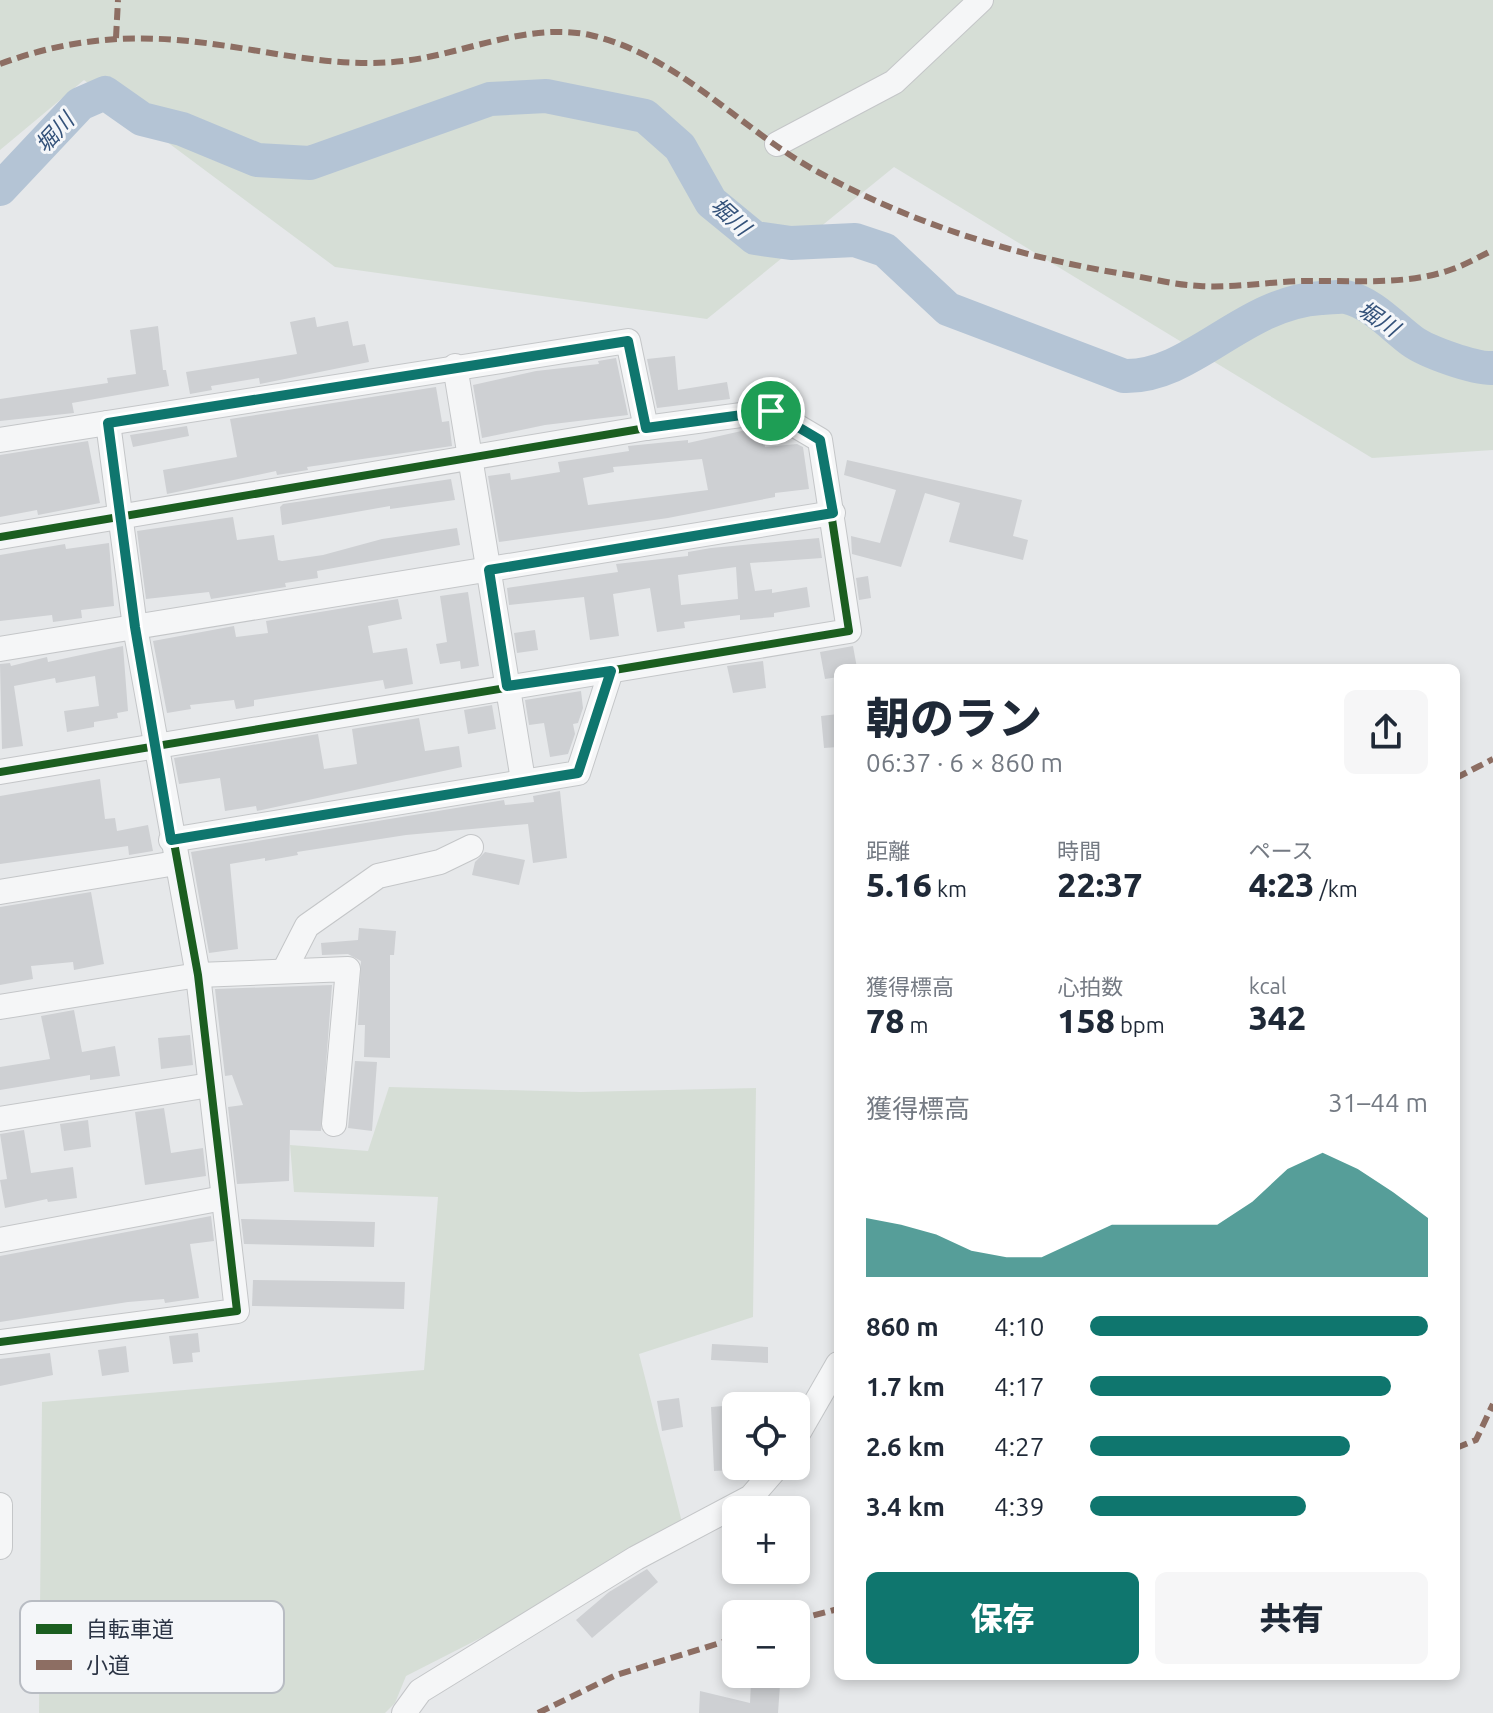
<!DOCTYPE html>
<html lang="ja">
<meta charset="utf-8">
<style>
body{margin:0;font-family:Ubuntu,"Noto Sans JP",sans-serif;background:#f6f6f7;color:#1f2937;height:100vh;display:flex;flex-direction:column;font-size:30px;white-space:nowrap}
*{box-sizing:border-box;margin:0}
p{font-size:26px;color:#747a83}
.icon{flex:none;width:44px;height:44px;fill:none;stroke:currentColor;stroke-width:2;stroke-linecap:round;stroke-linejoin:round}
.map{position:relative;flex:1;overflow:hidden}
.details{position:absolute;left:834px;top:664px;width:626px;height:1016px;display:flex;flex-direction:column;background:#fff;border-radius:12px;box-shadow:0 4px 12px #0003}
.details>*{flex:none}
.tools{position:absolute;left:722px;top:1392px;display:grid;gap:16px}
.tools a{display:grid;place-items:center;width:88px;height:88px;border-radius:12px;background:#fff;box-shadow:0 4px 12px #0003;font-size:40px}
.pin{position:absolute;display:grid;place-items:center;width:68px;height:68px;color:#fff;margin:-34px;border:4px solid #fff;border-radius:50%;box-shadow:0 2px 8px #0007}
.round{display:grid;place-items:center;flex:none;width:84px;height:84px;border-radius:12px;background:#f6f6f7}
.head{display:flex;align-items:center;justify-content:space-between;height:136px;padding:0 32px}
h1{font-size:44px;font-weight:800;line-height:60px}
.metrics{display:grid;grid-template-columns:repeat(3,1fr);gap:12px;height:136px;padding:8px 32px}
.metrics div{display:grid;align-content:center}
.metrics b{font-size:34px;font-weight:800}
.metrics small{font-size:22px;font-weight:400}
.metrics p{font-size:22px}
.chart{height:224px;padding:16px 32px}
.chart p{display:flex;justify-content:space-between}
.chart svg{width:100%;height:144px;margin-top:8px;fill:#0f766e;opacity:.7}
.primary-button{display:flex;gap:16px;margin-top:auto;padding:16px 32px}
.primary-button a{flex:1;height:92px;border-radius:12px;background:#0f766e;color:#fff;font-size:32px;font-weight:800;line-height:92px;text-align:center}
.primary-button a+a{background:#f6f6f7;color:#1f2937}
ul{padding:0 32px;list-style:none;font-size:26px}
li{display:grid;grid-template-columns:128px 96px 1fr;align-items:center;height:60px}
li i{height:20px;border-radius:10px;background:#0f766e}
.map>svg:first-child{display:block}
</style>
<div class="map">
<svg width="1493" height="1713" viewBox="0 0 1493 1713">
<rect width="100%" height="100%" fill="#e6e8ea"/>
<g fill="#d6ded6">
<path d="M0,0H1493V450L1372,458L894,167L707,319L335,267L84,80L0,150Z"/>
<path d="M389,1087L581,1092L756,1088L753,1317L639,1354L685,1534L406,1676L395,1703L385,1713H39L42,1402L424,1370L438,1197L294,1192L290,1145L368,1151Z"/>
</g>
<g fill="none" stroke-linecap="round" stroke-linejoin="round">
<path stroke="#b4c4d5" stroke-width="34" d="M0,189L80,104L105,93L142,119L182,129L257,160L310,163L490,99L546,96L645,116L680,147L711,202L755,238L791,243L855,240L885,250L948,309L1124,376C1192,378 1242,303 1321,298C1329,298 1339,296 1346,297C1372,303 1392,326 1412,341C1427,352 1475,369 1493,368"/>
</g>
<g fill="#ced0d3" fill-rule="evenodd">
<path d="M315,317L317,327L348,321L353,346L365,344L369,362L260,384L259,378L211,386L212,390L190,394L186,372L297,354L290,322Z"/>
<path d="M158,326L163,370H166L169,386L72,403L74,413L0,421V399L108,383L107,378L136,374L130,330Z"/>
<path d="M675,356L678,390L727,382L730,399L657,408L647,359Z"/>
<path d="M616,358L628,415L545,425L482,438L473,385L536,371L599,364L598,361Z"/>
<path d="M436,387L442,422L449,421L452,446L307,467L308,470L277,475L276,471L167,494L163,470L237,457L230,419Z"/>
<path d="M187,426L189,436L133,447L130,435Z"/>
<path d="M755,428L756,434L763,433L765,447L797,444L803,447L809,489L775,493V497L668,518L499,542L488,476L510,473L511,480L560,472L558,462L629,451L628,446L688,440V443ZM702,459L708,490L588,505L583,478L614,472L613,467Z"/>
<path d="M88,441L100,503L38,515L37,510L0,517V455Z"/>
<path d="M847,460L1022,500L1013,536L1028,540L1023,560L949,542L960,503L925,493L901,567L852,554L851,536L880,543L896,490L844,475Z"/>
<path d="M451,479L455,500L390,509V506L282,525L280,507L283,504Z"/>
<path d="M233,517L237,540L274,535L278,560L282,561L323,555L382,539L457,528L460,545L317,571L318,578L285,583L286,587L211,599L209,592L146,599L137,531Z"/>
<path d="M819,538L822,558L750,563L755,591L772,589V593L807,587L810,607L774,613V617L740,620V615L684,622L685,628L657,632L650,588L613,594L619,636L590,640L584,597L509,605L507,588L618,572L616,564L688,556V552L711,548ZM736,567L738,599L681,605L678,575Z"/>
<path d="M109,543L114,606L81,610L82,618L53,622L52,615L0,621V555L65,544L66,549Z"/>
<path d="M868,576L871,598L859,600L856,578Z"/>
<path d="M468,592L479,666L461,669L460,661L440,664L436,644L447,642L440,596Z"/>
<path d="M398,599L402,619L368,626L373,653L407,648L413,684L385,689L383,680L254,700V706L236,709L234,700L190,705L191,709L167,713L153,641L234,626L236,637L268,633L266,621Z"/>
<path d="M535,630L538,650L517,653L514,633Z"/>
<path d="M123,646L128,711L117,713L118,718L94,722V727L67,732L64,711L99,706L95,676L56,683L55,678L14,686L23,746L2,749L0,664L10,663L11,666L47,657L48,662Z"/>
<path d="M853,646L857,668H838V677L825,679L820,652Z"/>
<path d="M763,661L766,688L733,693L727,666Z"/>
<path d="M581,691L583,708L578,723L573,724L575,734L568,754L550,757L544,723L529,725L525,700Z"/>
<path d="M492,705L496,729L468,734L464,710Z"/>
<path d="M838,714V747L824,748L821,716Z"/>
<path d="M419,718L425,751L459,746L462,767L257,811L256,806L225,811L220,778L179,784L174,758L318,734L324,769L357,764L352,729Z"/>
<path d="M100,779L105,819L115,818L117,831L148,825L153,851L129,855L128,846L0,864V796Z"/>
<path d="M560,791L567,858L533,863L528,824L406,835L297,852L298,855L265,861V858L230,864L238,949L209,953L191,852L504,800L505,805L534,802L533,796Z"/>
<path d="M485,852L525,860L519,885L472,875L475,862Z"/>
<path d="M91,892L104,964L74,970L73,962L31,966L33,979L0,985V907Z"/>
<path d="M359,928L396,931L394,955H390V1058L364,1057L365,1025H358L361,961L348,954L322,955L321,943L358,940Z"/>
<path d="M332,985L321,1131L290,1130L289,1181L237,1184L228,1107L243,1105L232,1075L225,1076L215,989Z"/>
<path d="M74,1010L82,1052L115,1046L120,1076L90,1080V1075L0,1090V1067L50,1059L41,1016Z"/>
<path d="M190,1035L193,1065L161,1069L158,1038Z"/>
<path d="M355,1061L377,1062L372,1131L348,1128Z"/>
<path d="M164,1108L171,1153L203,1148L206,1176L145,1185L135,1112Z"/>
<path d="M88,1120L91,1147L64,1151L60,1124Z"/>
<path d="M24,1130L31,1173L73,1167L77,1198L48,1202L47,1199L5,1208L0,1180L7,1179L0,1134Z"/>
<path d="M211,1216L214,1241L190,1244L199,1298L165,1303L164,1299L128,1302L0,1322V1256Z"/>
<path d="M241,1219L375,1222L374,1247L244,1244Z"/>
<path d="M253,1280L405,1282L404,1309L252,1306Z"/>
<path d="M198,1333L200,1352L192,1353L193,1362L173,1364L169,1336Z"/>
<path d="M712,1344L768,1347V1363L711,1360Z"/>
<path d="M126,1346L129,1372L102,1376L98,1350Z"/>
<path d="M50,1353L53,1375L0,1386V1359Z"/>
<path d="M679,1398L683,1427L662,1431L657,1401Z"/>
<path d="M736,1405V1470L714,1471L711,1407Z"/>
<path d="M647,1569L658,1582L592,1638L576,1620L609,1592Z"/>
<path d="M751,1683L780,1685L778,1713H699L700,1691L750,1703Z"/>
</g>
<g fill="none" stroke-linecap="round" stroke-linejoin="round">
<g stroke="#c4c6c8" stroke-width="26">
<g id="minor">
<path d="M777,144L894,82L981,0"/>
<path d="M455,366L523,780"/>
<path d="M0,440L628,341L646,428"/>
<path d="M0,537L646,428L771,411L820,440L849,631L0,772"/>
<path d="M0,649L833,513"/>
<path d="M171,840L578,773L611,671"/>
<path d="M0,892L176,863"/>
<path d="M284,971L307,926L378,876L440,862L471,847"/>
<path d="M0,1007L198,975L348,969L334,1124"/>
<path d="M0,1119L210,1085"/>
<path d="M0,1240L223,1198"/>
<path d="M0,1342L237,1311L198,975L135,627L108,423"/>
<path d="M796,1437L838,1364"/>
<path d="M0,1505V1547"/>
<path d="M404,1713L420,1691L636,1558L751,1497L778,1466"/>
</g>
</g>
<use href="#minor" stroke="#f5f6f7" stroke-width="24"/>
<g stroke="#8d6e63" stroke-width="6" stroke-dasharray="12 6" stroke-linecap="butt">
<path d="M116,38L118,0"/>
<path d="M0,64C59,42 115,35 177,40C254,46 327,70 404,61C464,54 527,22 590,35C678,55 741,130 818,172C914,225 1022,258 1130,275C1153,279 1176,285 1200,286C1234,288 1268,282 1302,281C1350,280 1404,286 1450,270C1465,265 1479,257 1493,250"/>
<path d="M1456,778L1493,759"/>
<path d="M1456,1448L1476,1440L1493,1404"/>
<path d="M796,1620L838,1609"/>
<path d="M538,1713L616,1675L736,1638"/>
</g>
<g stroke="#f4f6f9" stroke-width="13">
<g id="cycleway">
<path d="M0,537L646,428L771,411L820,440L849,631L0,772"/>
<path d="M0,1342L237,1311L198,975L135,627L108,423"/>
</g>
</g>
<use href="#cycleway" stroke="#1b5e20" stroke-width="8"/>
</g>
<g fill="none" stroke-linecap="round" stroke-linejoin="round">
<g stroke="#fff" stroke-width="16">
<path id="route" d="M628,341L646,428L771,411L820,440L833,513L489,570L507,686L611,671L578,773L171,840L135,627L108,423Z"/>
</g>
<use href="#route" stroke="#0f766e" stroke-width="10"/>
</g>
<g text-anchor="middle" dominant-baseline="central" stroke-width="6" stroke-linejoin="round" paint-order="stroke">
<g font-size="22" font-style="italic" fill="#34527a" stroke="#f4f6f9">
<text transform="translate(54 132) rotate(-47)">堀川</text>
<text transform="translate(731 216) rotate(42)">堀川</text>
<text transform="translate(1379 318) rotate(34)">堀川</text>
</g>
</g>
<rect x="20" y="1601" width="264" height="92" rx="12" fill="#f4f6f9" stroke="#b8bcc3" stroke-width="2"/>
<rect x="36" y="1624" width="36" height="10" fill="#1b5e20"/>
<rect x="36" y="1660" width="36" height="10" fill="#8d6e63"/>
<g font-size="22" fill="#2b3445">
<text x="86" y="1637">自転車道</text>
<text x="86" y="1673">小道</text>
</g>
</svg>
<div class="tools">
<a><svg class="icon" aria-label="locate" viewBox="0 0 24 24"><circle cx="12" cy="12" r="6"/><path d="M12 2v4M12 18v4M2 12h4M18 12h4"/></svg></a>
<a>+</a>
<a>−</a>
</div>
<div class="pin" style="left:771px;top:411px;background:#1e9e55"><svg class="icon" aria-label="arrive" viewBox="0 0 24 24"><path d="M6 21V4h12l-3 4 3 4H6"/></svg></div>
<section class="details">
<div class="head"><div><h1>朝のラン</h1><p>06:37 · 6 × 860 m</p></div><a class="round"><svg class="icon" aria-label="share" viewBox="0 0 24 24"><path d="M12 15V3M7 8l5-5 5 5M5 13v7h14v-7"/></svg></a></div>
<div class="metrics">
<div><p>距離</p><b>5.16<small> km</small></b></div>
<div><p>時間</p><b>22:37</b></div>
<div><p>ペース</p><b>4:23<small> /km</small></b></div>
</div>
<div class="metrics">
<div><p>獲得標高</p><b>78<small> m</small></b></div>
<div><p>心拍数</p><b>158<small> bpm</small></b></div>
<div><p>kcal</p><b>342</b></div>
</div>
<div class="chart"><p><span>獲得標高</span>31–44 m</p>
<svg viewBox="0 0 160 44" preserveAspectRatio="none"><path d="M0 44V26L10 28L20 31L30 36L40 38L50 38L60 33L70 28L80 28L90 28L100 28L110 21L120 11L130 6L140 11L150 18L160 26V44z"/></svg>
</div>
<ul>
<li><b>860 m</b>4:10<i style="width:100%"></i></li>
<li><b>1.7 km</b>4:17<i style="width:89%"></i></li>
<li><b>2.6 km</b>4:27<i style="width:77%"></i></li>
<li><b>3.4 km</b>4:39<i style="width:64%"></i></li>
</ul>
<div class="primary-button"><a>保存</a><a>共有</a></div>
</section>
</div>
